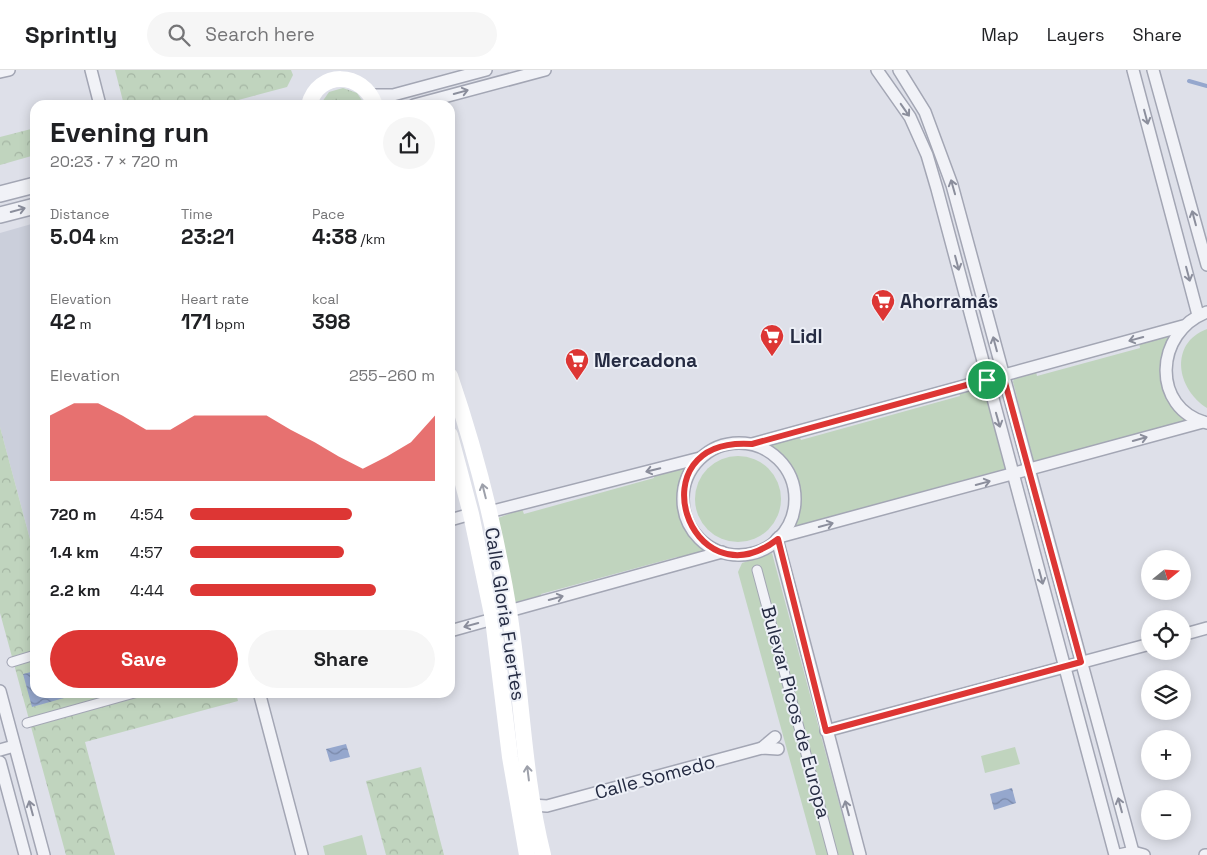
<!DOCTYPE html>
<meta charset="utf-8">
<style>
body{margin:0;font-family:"Space Grotesk",sans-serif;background:#f6f6f6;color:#202124;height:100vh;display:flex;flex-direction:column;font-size:19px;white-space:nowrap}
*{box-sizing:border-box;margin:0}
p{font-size:16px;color:#757577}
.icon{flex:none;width:28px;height:28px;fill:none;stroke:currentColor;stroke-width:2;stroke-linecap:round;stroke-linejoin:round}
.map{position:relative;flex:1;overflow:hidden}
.panel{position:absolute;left:30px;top:30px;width:425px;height:598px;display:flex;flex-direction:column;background:#fff;border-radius:15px;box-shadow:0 2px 12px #0003}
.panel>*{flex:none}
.needle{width:32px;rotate:72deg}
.controls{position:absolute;left:1141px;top:480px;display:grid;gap:10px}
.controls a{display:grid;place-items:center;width:50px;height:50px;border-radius:50%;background:#fff;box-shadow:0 2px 12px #0003;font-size:25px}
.pin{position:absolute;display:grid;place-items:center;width:42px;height:42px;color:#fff;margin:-21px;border:2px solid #fff;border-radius:50%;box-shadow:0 1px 5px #0007}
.round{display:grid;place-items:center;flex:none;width:52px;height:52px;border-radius:26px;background:#f6f6f6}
.head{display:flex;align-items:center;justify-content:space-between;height:85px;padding:0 20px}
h1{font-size:28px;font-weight:700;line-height:38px}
.stats{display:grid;grid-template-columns:repeat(3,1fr);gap:8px;height:85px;padding:5px 20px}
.stats div{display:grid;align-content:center}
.stats b{font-size:21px;font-weight:700}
.stats small{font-size:14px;font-weight:400}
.stats p{font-size:14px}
.chart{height:140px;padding:10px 20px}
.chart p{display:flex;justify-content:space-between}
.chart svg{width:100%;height:90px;margin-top:5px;fill:#dd3634;opacity:.7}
.cta{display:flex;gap:10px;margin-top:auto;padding:10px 20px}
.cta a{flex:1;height:58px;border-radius:30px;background:#dd3634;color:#fff;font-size:20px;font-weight:700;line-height:58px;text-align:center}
.cta a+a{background:#f6f6f6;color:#202124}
ul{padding:0 20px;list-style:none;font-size:16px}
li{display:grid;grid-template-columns:80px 60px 1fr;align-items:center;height:38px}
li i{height:12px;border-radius:6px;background:#dd3634}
header{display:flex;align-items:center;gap:30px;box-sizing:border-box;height:70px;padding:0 25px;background:#fff;border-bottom:1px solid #e0e0e0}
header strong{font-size:24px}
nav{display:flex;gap:28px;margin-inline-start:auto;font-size:18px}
.search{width:350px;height:45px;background:#f6f6f6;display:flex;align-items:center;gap:12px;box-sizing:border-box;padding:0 18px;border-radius:28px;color:#757577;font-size:19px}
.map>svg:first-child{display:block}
</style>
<header>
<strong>Sprintly</strong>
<div class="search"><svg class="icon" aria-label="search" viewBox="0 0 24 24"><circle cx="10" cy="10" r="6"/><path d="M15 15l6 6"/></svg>Search here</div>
<nav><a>Map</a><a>Layers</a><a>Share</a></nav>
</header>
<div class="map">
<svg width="1207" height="785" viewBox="0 0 1207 785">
<defs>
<pattern id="grass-tufts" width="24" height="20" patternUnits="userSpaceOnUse" patternTransform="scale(1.25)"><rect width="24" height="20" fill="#c0d4be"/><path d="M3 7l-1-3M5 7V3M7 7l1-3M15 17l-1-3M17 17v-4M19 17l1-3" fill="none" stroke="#a5b6a4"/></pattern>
<pattern id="forest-crowns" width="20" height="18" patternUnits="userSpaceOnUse" patternTransform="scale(1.25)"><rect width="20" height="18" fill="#c0d4be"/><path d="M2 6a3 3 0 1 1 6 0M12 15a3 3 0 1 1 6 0" fill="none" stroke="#a5b6a4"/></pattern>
<pattern id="water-waves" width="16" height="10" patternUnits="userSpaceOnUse" patternTransform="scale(1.25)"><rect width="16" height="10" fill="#95a7cd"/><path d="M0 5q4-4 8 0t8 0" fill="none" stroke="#7988a8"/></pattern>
</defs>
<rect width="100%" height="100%" fill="#dee0e9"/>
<path fill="#cbcfdb" d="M35,153V488L0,357V163Z"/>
<path fill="url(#grass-tufts)" d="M343,18L357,23L365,35H320L329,22Z"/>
<g fill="url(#forest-crowns)">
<path d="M115,0H291L293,5L287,17L220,35H124Z"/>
<path d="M35,58V85L0,95V67Z"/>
<path d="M0,357L35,488V622L236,623L238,631L85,672L115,785H66L0,543Z"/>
<path d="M421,697L444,785H386L366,711Z"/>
</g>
<g fill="#c0d4be">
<path d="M1207,259V338C1176,319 1169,273 1207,259Z"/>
<path d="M1171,265L1163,301L1194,351L1162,359L1161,357L1034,392L1013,312L1014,308L1036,302L1037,306L1140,278L1139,273Z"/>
<path d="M984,316L1008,403L984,409L983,405L822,449V451L791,460C805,426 801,394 766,374L799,365L801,370L960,326L959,322Z"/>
<circle cx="738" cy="429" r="43"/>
<path d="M687,395C667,431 678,459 710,481L678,490L677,487L541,524L542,527L515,534L498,448L522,439L524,444L654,408L653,404Z"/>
<path d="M772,483L853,785H816L738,502L742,493Z"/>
<path d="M1015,677L1020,694L985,703L981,686Z"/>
<path d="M362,765L367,785H325L323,776Z"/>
</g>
<g fill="url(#water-waves)">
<path d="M35,601V622L62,623L64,628L32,637L23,604Z"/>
<path d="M346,674L350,687L330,692L326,679Z"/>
<path d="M1012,718L1016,733L994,740L990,724Z"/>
</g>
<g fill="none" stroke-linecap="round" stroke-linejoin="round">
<path stroke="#95a7cd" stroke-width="4" d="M1189,11L1207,16"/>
<g stroke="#a3a6b4" stroke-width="11">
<g id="pedestrian">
<path d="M757,500L833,785"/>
<path d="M12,592L35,585"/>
<path d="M27,653L138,622"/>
</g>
</g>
<g stroke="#a3a6b4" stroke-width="14">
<g id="minor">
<path d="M91,0L100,35"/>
<path d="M877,0L910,47L927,85L937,119L1115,785"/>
<path d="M899,0L925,42L952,115L1133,782"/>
<path d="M1133,0L1198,245"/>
<path d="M1153,0L1207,195"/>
<path d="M0,2L9,0"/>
<path d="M371,25H393L486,0"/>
<path d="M414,35L545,0"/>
<path d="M1207,242C1154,262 1151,339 1207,353"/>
<circle cx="739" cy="429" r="56"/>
<path d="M752,374L1183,256"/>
<path d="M489,442L700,388"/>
<path d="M450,450L471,444"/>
<path d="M779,467L1203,352"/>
<path d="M777,469L860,785"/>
<path d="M509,541L722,482"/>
<path d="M450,561L493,549"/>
<path d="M1182,565L1207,558"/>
<path d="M0,621L44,785"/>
<path d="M259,622L302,785"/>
<path d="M826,661L1150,574"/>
<path d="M762,678L775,667"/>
<path d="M0,680L14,676"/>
<path d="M0,692L25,785"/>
<path d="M532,735L547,736L762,678L778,679"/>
<path d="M1119,785L1133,782L1144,785"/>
<path d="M1205,785H1207"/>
</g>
</g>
<g stroke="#a3a6b4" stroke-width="18">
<g id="tertiary">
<path d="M0,124L35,115"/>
<path d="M0,145L35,136"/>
</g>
</g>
<use href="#pedestrian" stroke="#f1f2f7" stroke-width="9"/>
<use href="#minor" stroke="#f1f2f7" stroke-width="11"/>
<use href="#tertiary" stroke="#f1f2f7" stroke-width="15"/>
<g stroke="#fff" stroke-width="16">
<path d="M309,35C318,0 363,1 375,35"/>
<path d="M450,306C476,382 496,462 509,541C522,622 523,705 543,785"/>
<path d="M450,365L471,444L493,549L510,687L527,785"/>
</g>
</g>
<defs><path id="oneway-shaft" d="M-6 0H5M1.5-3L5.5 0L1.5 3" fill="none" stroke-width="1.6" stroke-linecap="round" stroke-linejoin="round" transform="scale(1.25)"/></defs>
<g stroke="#8b8e9c">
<use href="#oneway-shaft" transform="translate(461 22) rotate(-15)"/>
<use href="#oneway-shaft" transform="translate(905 40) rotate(55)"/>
<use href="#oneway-shaft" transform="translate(1146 47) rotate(75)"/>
<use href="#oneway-shaft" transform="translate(953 117) rotate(-106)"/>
<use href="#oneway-shaft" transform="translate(18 140) rotate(-15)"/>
<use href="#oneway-shaft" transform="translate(1194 148) rotate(-105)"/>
<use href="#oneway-shaft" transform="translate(957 193) rotate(75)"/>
<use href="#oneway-shaft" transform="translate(1188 204) rotate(75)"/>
<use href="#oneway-shaft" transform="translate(1136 269) rotate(165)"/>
<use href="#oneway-shaft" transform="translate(995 274) rotate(-105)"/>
<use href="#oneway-shaft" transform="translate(998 350) rotate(74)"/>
<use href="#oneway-shaft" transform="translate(1140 369) rotate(-16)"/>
<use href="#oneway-shaft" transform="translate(653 400) rotate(166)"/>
<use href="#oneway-shaft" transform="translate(983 413) rotate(-15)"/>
<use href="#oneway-shaft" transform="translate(826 455) rotate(-15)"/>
<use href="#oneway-shaft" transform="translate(1041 507) rotate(75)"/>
<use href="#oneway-shaft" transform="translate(556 528) rotate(-15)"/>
<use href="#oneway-shaft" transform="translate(471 555) rotate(165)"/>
<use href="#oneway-shaft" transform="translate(1120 735) rotate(-105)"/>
<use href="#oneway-shaft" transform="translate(31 738) rotate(-105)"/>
<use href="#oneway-shaft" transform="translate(847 738) rotate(-105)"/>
</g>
<g stroke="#9da0aa">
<use href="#oneway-shaft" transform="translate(484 421) rotate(-104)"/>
<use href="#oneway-shaft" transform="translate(528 703) rotate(-97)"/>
</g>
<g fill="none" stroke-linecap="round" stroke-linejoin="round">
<g stroke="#fff" stroke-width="10">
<path id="route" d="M1003,305L1081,592L826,661L778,469C689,537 633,366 752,374Z"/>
</g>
<use href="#route" stroke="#dd3634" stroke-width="6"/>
</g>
<defs>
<g id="supermarket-pin" transform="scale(1.25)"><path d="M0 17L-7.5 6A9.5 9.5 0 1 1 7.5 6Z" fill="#dd3634" stroke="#edf0f7"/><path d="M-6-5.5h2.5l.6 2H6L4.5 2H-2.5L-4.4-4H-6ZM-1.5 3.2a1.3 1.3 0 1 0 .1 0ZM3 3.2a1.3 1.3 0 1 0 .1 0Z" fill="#fff"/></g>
</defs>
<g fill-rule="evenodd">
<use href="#supermarket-pin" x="883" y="231"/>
<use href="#supermarket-pin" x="772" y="266"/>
<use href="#supermarket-pin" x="577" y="290"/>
</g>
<g text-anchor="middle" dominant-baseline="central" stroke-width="4" stroke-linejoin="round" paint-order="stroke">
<g font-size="19" font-weight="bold" fill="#252b42" stroke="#edf0f7" text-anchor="start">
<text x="900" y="231">Ahorramás</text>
<text x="790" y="266">Lidl</text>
<text x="594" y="290">Mercadona</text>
</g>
<g font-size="19" fill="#252b42" stroke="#edf0f7">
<text transform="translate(505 544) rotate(81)">Calle Gloria Fuertes</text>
<text transform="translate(796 642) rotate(75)">Bulevar Picos de Europa</text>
<text transform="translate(655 707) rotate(-15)">Calle Somedo</text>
</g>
</g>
</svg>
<div class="controls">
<a><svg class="needle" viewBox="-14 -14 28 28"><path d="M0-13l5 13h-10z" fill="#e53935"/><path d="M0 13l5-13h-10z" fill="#757577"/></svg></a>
<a><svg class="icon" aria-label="locate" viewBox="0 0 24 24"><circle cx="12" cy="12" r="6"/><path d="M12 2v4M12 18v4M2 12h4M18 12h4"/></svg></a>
<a><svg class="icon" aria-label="layers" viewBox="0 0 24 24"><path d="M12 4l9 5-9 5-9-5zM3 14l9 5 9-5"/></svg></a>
<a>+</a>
<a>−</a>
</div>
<div class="pin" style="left:987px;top:310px;background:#1e9e55"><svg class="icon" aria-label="arrive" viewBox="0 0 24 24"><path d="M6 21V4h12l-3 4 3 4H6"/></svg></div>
<section class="panel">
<div class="head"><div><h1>Evening run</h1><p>20:23 · 7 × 720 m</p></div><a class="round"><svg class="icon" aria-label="share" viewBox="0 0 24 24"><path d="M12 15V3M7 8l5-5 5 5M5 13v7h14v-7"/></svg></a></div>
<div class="stats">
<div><p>Distance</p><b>5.04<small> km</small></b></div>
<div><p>Time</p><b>23:21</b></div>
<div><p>Pace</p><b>4:38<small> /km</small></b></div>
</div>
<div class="stats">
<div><p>Elevation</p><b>42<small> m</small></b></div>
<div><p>Heart rate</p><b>171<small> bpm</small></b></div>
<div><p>kcal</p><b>398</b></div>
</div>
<div class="chart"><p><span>Elevation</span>255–260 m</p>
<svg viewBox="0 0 160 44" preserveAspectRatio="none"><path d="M0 44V12L10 6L20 6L30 12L40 19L50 19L60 12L70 12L80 12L90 12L100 19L110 25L120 32L130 38L140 32L150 25L160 12V44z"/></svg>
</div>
<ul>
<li><b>720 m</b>4:54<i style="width:66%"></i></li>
<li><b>1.4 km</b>4:57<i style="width:63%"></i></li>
<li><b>2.2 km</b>4:44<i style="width:76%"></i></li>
</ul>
<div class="cta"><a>Save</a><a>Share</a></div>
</section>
</div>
